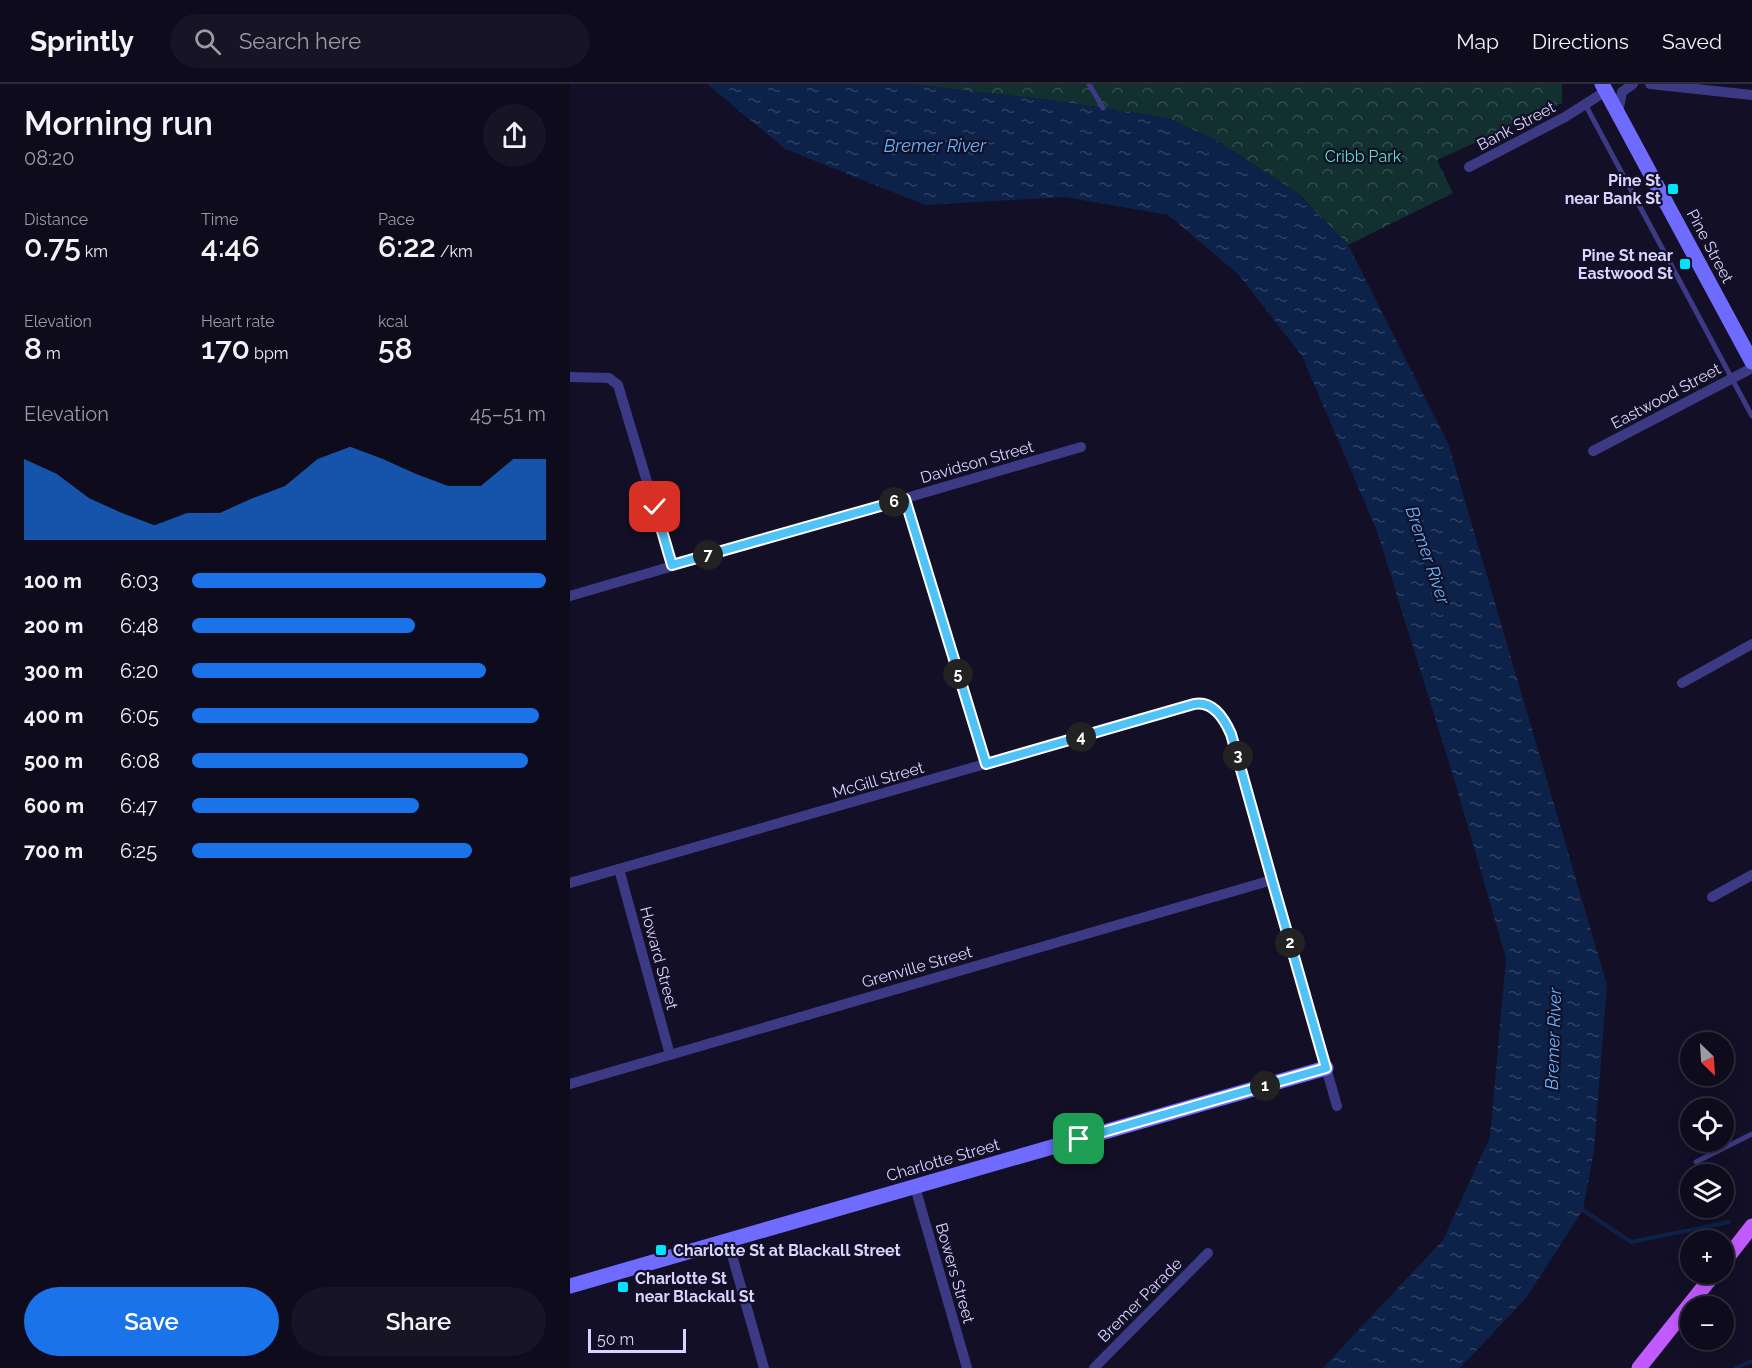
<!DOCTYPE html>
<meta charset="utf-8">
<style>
body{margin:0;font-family:Raleway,sans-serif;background:#171425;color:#f1f3f6;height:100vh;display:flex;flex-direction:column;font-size:22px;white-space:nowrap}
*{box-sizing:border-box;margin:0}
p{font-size:20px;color:#9b9ba3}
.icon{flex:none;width:33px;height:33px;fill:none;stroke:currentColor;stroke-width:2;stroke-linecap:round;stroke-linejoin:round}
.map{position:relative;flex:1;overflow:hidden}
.side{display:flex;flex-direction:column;background:#0e0b1c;width:570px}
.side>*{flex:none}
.needle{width:39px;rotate:155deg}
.fabs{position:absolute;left:1110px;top:948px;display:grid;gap:12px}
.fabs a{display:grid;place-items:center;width:54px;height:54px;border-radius:50%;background:#0e0b1c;box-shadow:0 3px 15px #0003,0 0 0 2px #2e2b3b;font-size:30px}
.scale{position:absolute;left:18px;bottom:15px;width:98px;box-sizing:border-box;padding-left:6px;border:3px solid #d9d4ff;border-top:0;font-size:16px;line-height:21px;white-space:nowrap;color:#d9d4ff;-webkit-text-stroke:4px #130f26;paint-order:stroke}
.pin{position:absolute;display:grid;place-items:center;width:51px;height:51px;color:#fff;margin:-26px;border-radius:12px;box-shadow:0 3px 9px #0006}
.km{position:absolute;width:30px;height:30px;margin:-15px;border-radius:50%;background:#222;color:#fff;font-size:16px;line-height:30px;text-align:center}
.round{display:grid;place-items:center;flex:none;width:63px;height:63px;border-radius:32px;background:#171425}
.summary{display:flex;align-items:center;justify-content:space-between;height:102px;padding:0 24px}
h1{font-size:33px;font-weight:600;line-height:45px}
.stats{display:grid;grid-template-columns:repeat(3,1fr);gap:9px;height:102px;padding:6px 24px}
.stats div{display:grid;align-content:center}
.stats b{font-size:30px;font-weight:600}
.stats small{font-size:16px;font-weight:400}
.stats p{font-size:16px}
.chart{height:168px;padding:12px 24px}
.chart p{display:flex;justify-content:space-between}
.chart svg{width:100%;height:108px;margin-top:6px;fill:#1a73e8;opacity:.7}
.primary-button{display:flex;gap:12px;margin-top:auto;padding:12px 24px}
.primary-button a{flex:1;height:69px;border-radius:36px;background:#1a73e8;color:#fff;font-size:24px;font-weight:600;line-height:69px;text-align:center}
.primary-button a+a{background:#171425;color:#f1f3f6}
ul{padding:0 24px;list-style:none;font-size:20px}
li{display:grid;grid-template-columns:96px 72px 1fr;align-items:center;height:45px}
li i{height:15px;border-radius:8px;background:#1a73e8}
header{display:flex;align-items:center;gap:36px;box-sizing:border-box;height:84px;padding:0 30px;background:#0e0b1c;border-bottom:2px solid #2e2b3b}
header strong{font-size:28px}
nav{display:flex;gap:33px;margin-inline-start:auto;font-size:21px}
.search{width:420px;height:54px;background:#171425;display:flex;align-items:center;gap:15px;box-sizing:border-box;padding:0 21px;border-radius:33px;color:#9b9ba3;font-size:22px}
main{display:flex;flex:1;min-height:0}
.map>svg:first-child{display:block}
</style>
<header>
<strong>Sprintly</strong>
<div class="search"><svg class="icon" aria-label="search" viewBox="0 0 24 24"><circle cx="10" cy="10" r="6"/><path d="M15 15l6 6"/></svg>Search here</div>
<nav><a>Map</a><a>Directions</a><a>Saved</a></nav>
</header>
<main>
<section class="side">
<div class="summary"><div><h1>Morning run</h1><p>08:20</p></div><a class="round"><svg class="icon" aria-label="share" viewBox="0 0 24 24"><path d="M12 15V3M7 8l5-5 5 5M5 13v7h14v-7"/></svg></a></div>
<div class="stats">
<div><p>Distance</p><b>0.75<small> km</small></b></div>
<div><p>Time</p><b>4:46</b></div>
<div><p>Pace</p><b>6:22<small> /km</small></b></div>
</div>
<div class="stats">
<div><p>Elevation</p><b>8<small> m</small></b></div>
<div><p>Heart rate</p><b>170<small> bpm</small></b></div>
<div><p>kcal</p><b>58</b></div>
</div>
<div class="chart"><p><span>Elevation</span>45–51 m</p>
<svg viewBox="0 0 160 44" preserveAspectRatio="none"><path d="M0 44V11L10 17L20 27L30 33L40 38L50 33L60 33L70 27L80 22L90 11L100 6L110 11L120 17L130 22L140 22L150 11L160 11V44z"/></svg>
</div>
<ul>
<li><b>100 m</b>6:03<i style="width:100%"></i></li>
<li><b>200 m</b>6:48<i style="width:63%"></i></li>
<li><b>300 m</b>6:20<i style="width:83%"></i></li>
<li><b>400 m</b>6:05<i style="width:98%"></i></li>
<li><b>500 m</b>6:08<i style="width:95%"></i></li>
<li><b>600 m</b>6:47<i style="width:64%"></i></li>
<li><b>700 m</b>6:25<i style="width:79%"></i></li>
</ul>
<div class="primary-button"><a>Save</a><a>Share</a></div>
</section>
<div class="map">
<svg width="1182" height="1284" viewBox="0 0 1182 1284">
<defs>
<pattern id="park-crowns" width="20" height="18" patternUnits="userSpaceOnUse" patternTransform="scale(1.5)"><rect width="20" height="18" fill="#12302f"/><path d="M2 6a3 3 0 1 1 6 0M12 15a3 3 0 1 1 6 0" fill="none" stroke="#344d4e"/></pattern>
<pattern id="water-ripples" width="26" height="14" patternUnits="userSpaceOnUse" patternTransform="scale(1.5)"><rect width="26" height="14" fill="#0c2248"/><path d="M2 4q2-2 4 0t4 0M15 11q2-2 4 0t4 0" fill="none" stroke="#2f4163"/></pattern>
</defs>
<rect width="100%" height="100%" fill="#130f26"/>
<path fill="url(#park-crowns)" d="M340,0H992V19L867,76L883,109L778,161L730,111L649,58L598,34L488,17Z"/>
<path fill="url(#water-ripples)" d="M137,0H340L488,17L598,34L649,58L730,111L778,161L878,359L1037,901L1024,1066L1013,1126L956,1214L890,1284H753L873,1156L920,1053L936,874L885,698L807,447L732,272L668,190L598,131L495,113L355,121L215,65Z"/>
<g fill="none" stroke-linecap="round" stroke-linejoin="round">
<g stroke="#0c2248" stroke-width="4">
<path d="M1010,1124L1061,1158L1159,1138"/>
<path d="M1166,1284L1182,1277"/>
</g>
<g stroke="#3d3a85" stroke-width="5">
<path d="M519,0L533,24"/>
<path d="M1015,20L1182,332"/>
<path d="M1126,1078L1182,1050"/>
</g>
<g stroke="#3d3a85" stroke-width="10">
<path d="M1080,0L1182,11"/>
<path d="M1048,29L1052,8L1063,0"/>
<path d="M899,83L995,33L1036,7"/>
<path d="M0,293L39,294L48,301L102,481"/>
<path d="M1023,367L1182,284"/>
<path d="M335,415L416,680"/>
<path d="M0,512L511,363"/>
<path d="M1112,599L1182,560"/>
<path d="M49,785L100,971"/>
<path d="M0,799L624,620C643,616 654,634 661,649L702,796L767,1022"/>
<path d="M1142,813L1182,791"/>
<path d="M0,1000L702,796"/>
<path d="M345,1103L397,1284"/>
<path d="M158,1157L194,1284"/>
<path d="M524,1284L638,1169"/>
</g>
<g stroke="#6f6bff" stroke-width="15">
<path d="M1032,0L1182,278"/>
<path d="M0,1202L756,984"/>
</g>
<g stroke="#c25bff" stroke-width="15">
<path d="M1154,1178L1182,1142"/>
<path d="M1069,1284L1144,1190"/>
</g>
</g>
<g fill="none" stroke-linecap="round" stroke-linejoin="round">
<g stroke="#fff" stroke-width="12">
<path id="route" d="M85,423L102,481L335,415L416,680L624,620C643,616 654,634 661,650L702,796L756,984L509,1055"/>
</g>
<use href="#route" stroke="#4fc3f7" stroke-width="8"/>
</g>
<g fill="#00e5ff" stroke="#130f26" stroke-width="2">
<rect x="1097" y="99" width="12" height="12" rx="3"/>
<rect x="1109" y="174" width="12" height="12" rx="3"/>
<rect x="85" y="1160" width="12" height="12" rx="3"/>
<rect x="47" y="1197" width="12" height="12" rx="3"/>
</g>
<g text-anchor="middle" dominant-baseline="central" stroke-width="4.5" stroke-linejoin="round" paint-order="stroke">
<g font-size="16" fill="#d9d4ff" stroke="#130f26">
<text transform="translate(946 42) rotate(-28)">Bank Street</text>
<text transform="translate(1140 162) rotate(62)">Pine Street</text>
<text transform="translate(1096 312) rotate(-28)">Eastwood Street</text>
<text transform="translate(407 378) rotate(-16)">Davidson Street</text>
<text transform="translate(308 696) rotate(-16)">McGill Street</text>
<text transform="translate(89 874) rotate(75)">Howard Street</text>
<text transform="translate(347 883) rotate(-16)">Grenville Street</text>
<text transform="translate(373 1076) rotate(-16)">Charlotte Street</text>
<text transform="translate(385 1189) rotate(74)">Bowers Street</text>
<text transform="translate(570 1216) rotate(-45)">Bremer Parade</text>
</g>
<g font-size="16" fill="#5fe0c0" stroke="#130f26">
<text x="793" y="72">Cribb Park</text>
</g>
<g font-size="16" font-weight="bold" fill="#d9d4ff" stroke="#130f26" text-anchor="end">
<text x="1091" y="96">Pine St<tspan x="1091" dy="18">near Bank St</tspan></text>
<text x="1103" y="171">Pine St near<tspan x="1103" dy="18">Eastwood St</tspan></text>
<text x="103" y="1166" text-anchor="start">Charlotte St at Blackall Street</text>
<text x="65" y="1194" text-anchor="start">Charlotte St<tspan x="65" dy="18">near Blackall St</tspan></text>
</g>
<g font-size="18" font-style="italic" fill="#62b6ff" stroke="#130f26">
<text x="365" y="61">Bremer River</text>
<text transform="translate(858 471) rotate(71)">Bremer River</text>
<text transform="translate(983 955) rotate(-88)">Bremer River</text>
</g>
</g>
</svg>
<div class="fabs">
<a><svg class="needle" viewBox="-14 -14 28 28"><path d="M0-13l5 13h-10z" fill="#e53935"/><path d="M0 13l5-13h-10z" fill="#9b9ba3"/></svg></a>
<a><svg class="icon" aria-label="locate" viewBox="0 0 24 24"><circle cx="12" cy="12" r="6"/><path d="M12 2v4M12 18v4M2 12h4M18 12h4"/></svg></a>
<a><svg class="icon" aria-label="layers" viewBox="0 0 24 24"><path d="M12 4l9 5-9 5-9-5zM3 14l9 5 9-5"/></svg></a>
<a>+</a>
<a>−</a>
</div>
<div class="scale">50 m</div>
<div class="pin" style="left:509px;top:1055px;background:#1e9e55"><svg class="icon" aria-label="arrive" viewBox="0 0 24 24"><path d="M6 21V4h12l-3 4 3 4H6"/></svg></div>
<div class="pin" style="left:85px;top:423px;background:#d93025"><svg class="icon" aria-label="check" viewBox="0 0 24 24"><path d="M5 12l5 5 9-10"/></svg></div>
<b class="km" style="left:695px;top:1002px">1</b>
<b class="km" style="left:720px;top:859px">2</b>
<b class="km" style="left:668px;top:672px">3</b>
<b class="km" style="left:511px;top:653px">4</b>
<b class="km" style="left:388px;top:590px">5</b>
<b class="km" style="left:324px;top:418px">6</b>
<b class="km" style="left:138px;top:471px">7</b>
</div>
</main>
